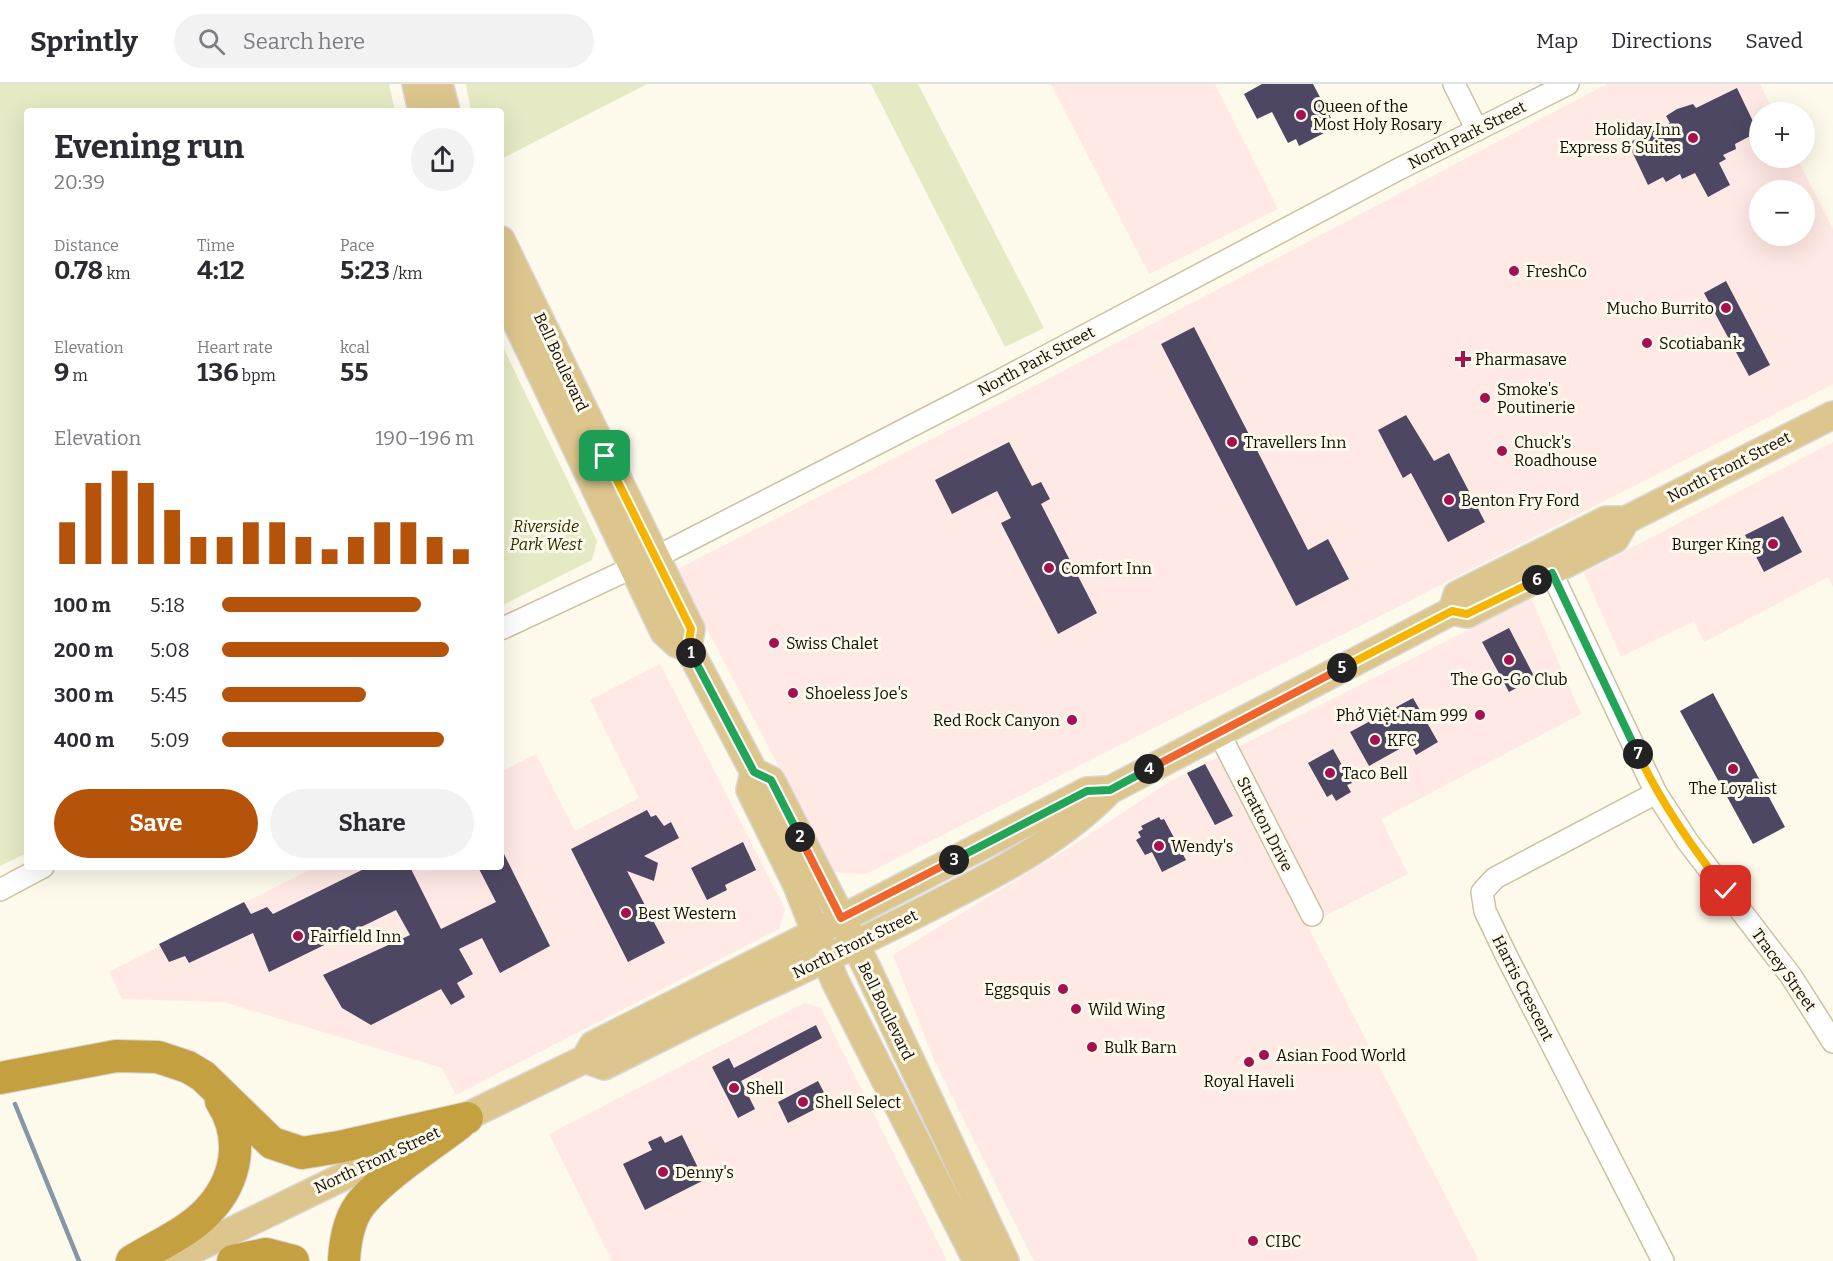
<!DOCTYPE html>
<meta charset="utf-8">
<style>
body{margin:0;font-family:Bitter,serif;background:#f2f2f3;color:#2b2b33;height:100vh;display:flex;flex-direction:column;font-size:22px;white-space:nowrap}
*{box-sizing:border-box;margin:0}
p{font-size:20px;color:#7c7c81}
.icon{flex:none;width:33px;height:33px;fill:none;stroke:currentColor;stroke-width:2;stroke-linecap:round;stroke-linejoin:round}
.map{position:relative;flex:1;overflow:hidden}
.details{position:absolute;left:24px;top:24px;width:480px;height:762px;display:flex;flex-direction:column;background:#fff;border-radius:6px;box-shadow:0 6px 24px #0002}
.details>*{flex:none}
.controls{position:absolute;left:1749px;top:18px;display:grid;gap:12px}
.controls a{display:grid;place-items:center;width:66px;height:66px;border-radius:50%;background:#fff;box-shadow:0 6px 24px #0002;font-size:30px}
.pin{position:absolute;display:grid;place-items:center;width:51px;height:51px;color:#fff;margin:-26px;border-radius:12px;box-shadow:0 3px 9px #0006}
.km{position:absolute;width:30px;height:30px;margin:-15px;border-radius:50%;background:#222;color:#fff;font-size:16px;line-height:30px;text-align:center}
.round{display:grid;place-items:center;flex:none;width:63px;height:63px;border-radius:32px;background:#f2f2f3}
.head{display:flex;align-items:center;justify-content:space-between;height:102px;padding:0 30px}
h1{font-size:33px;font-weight:700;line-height:45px}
.stats{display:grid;grid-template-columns:repeat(3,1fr);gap:9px;height:102px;padding:6px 30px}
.stats div{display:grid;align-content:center}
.stats b{font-size:26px;font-weight:700}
.stats small{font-size:16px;font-weight:400}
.stats p{font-size:16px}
.chart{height:168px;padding:12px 30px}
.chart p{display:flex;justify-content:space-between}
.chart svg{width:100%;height:108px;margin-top:6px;stroke:#b45309;stroke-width:6}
.action{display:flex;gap:12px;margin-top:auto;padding:12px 30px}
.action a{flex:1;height:69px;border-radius:36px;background:#b45309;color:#fff;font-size:24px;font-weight:700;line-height:69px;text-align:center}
.action a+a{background:#f2f2f3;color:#2b2b33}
ul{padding:0 30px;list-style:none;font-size:20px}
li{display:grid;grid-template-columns:96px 72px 1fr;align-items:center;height:45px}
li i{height:15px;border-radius:8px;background:#b45309}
header{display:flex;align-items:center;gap:36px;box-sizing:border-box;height:84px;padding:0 30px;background:#fff;border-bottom:2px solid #e1e1e2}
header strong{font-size:28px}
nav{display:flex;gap:33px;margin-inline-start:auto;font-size:21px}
.search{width:420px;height:54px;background:#f2f2f3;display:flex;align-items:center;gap:15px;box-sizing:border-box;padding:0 21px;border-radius:33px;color:#7c7c81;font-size:22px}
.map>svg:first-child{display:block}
</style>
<header>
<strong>Sprintly</strong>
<div class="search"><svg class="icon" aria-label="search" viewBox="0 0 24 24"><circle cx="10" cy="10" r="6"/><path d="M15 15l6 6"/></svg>Search here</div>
<nav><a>Map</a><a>Directions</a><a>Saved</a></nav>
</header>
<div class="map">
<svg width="1833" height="1177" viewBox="0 0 1833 1177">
<rect width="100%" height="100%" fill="#fdf9eb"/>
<g fill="#ffe9e5" fill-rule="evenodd">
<path d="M1051,0H1215L1278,125L1149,190Z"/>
<path d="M1607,0H1760L1774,28H1760V74H1797L1833,145V300L1380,532L1193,624L866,790L834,788L676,486L1029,305ZM1760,106H1804V152H1760Z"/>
<path d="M1833,358V503L1828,493L1704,558L1694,537L1621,573L1584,489Z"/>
<path d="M1531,514L1581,630L1381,735L1408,790L1307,841L1479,1177H1034L934,976L893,871L1080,757L1169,698Z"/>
<path d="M660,580L785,825L779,845L456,1011L442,984L224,918L122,915L109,888L315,783H501V688L536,670L575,747L639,714L590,616Z"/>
<path d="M804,919L821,924L947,1177H612L549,1050Z"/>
</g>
<g fill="#e5eac5">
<path d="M0,0H389L395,27H27V769L0,782Z"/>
<path d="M466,0H647L501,75V27H471Z"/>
<path d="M871,0H918L1044,244L1005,263Z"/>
<path d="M501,259L597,457L592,476L501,522Z"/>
</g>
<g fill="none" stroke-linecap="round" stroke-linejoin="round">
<path stroke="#8298a7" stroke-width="4.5" d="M15,1020L79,1177"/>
</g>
<g fill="#4d4764">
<path d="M1262,0H1313L1331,34L1321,39L1326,48L1299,62L1296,55L1288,59L1272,28L1257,35L1244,10Z"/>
<path d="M1737,4L1758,48L1735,60L1736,65L1723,71L1726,75L1719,79L1730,101L1708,113L1695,89L1682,95L1680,90L1666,98L1663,93L1648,101L1628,59L1670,39L1666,32L1677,25L1693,20L1696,24Z"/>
<path d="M1726,197L1770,281L1749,292L1704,209Z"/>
<path d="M1194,243L1308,466L1328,455L1349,495L1296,522L1161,260Z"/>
<path d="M1406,331L1434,377L1449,369L1485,438L1448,458L1411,389L1403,394L1378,346Z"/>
<path d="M1009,358L1032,402L1041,398L1050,415L1041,420L1097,529L1058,550L1001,439L1011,434L997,407L952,430L935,396Z"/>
<path d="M1783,432L1802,468L1764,488L1745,451Z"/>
<path d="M1509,544L1535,594L1509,608L1482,558Z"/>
<path d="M1713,609L1785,743L1753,760L1680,627Z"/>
<path d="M1413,614L1438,658L1416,671L1410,659L1369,682L1350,648Z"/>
<path d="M1333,665L1352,699L1347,701L1351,708L1336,717L1332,710L1327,713L1308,679Z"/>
<path d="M1205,680L1233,732L1215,741L1187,689Z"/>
<path d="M647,726L651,733L656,731L664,742L671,738L679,754L644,772L658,779L654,797L627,787L665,859L628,878L571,765Z"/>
<path d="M1159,733L1161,736L1164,735L1186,776L1162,788L1152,768L1145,771L1136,756L1141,753L1138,748L1143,745L1141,742Z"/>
<path d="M743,758L756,786L725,801L727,806L707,816L691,784Z"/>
<path d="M501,764L550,862L500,889L482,854L459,865L473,890L457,899L465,913L451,921L441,905L371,941L342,924L323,891L410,851L396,826L269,888L253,849L189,879L185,872L169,878L159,860L244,818L251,830L267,823L273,830L368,783H410L441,845L496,818L478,783H501Z"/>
<path d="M816,941L822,954L741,997L755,1025L738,1034L712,983L729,974L734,984Z"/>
<path d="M818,997L829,1018L788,1039L778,1018Z"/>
<path d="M682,1051L704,1096L645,1126L623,1080L652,1066L648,1058L661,1052L665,1059Z"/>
</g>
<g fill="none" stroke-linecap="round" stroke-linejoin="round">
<g stroke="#cdc29f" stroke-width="24">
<g id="minor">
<path d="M1454,0L1477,46"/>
<path d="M1545,475L1656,709L1688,758L1791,892L1833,958"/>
<path d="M501,545L668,467L999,297L1397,86L1568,0"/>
<path d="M1219,649L1312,831"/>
<path d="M1656,709L1495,794L1482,808L1485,827L1506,871L1663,1177"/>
<path d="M0,806L43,783"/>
</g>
</g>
<g stroke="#d9d8d7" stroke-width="30">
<g id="major">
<path d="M416,0L422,27"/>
<path d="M439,0L446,27"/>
<path d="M501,156L691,545L688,563L754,688L771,696L866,882L1005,1177"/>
<path d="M501,206L664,548L677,560L688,563"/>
<path d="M1452,527L1457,511L1606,436H1626L1833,331"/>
<path d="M754,688L750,706L796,799L835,897L977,1177"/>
<path d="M585,975L604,982C662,953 720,923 780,896C836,870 892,843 948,814C1005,785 1065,753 1110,706L1452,527L1467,530L1615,455L1626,436"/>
<path d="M170,1177L585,975L593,961L795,859L1087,707L1106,706"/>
</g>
</g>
<g stroke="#d9d8d7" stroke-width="34">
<g id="highway">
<path d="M0,994L116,972L158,973L188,983L203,992L272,1059L302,1069L339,1063L467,1034"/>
<path d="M132,1177C156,1162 187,1149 207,1128C237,1097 245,1054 221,1017"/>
<path d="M233,1177L266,1170L293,1177"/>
<path d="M344,1177C345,1156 349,1132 364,1116C388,1089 430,1062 459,1040"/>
</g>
</g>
<use href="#minor" stroke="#fff" stroke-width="21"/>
<use href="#major" stroke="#dcc68d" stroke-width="27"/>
<use href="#highway" stroke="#c4a041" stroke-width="32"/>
</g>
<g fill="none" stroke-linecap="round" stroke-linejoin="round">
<g stroke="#fff" stroke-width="12">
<path id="split-1" d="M605,372L691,545L688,563L691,569"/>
</g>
<g stroke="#fff" stroke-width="12">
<path id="split-2" d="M691,569L754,688L771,696L800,753"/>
</g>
<g stroke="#fff" stroke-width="12">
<path id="split-3" d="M800,753L841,834L954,776"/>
</g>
<g stroke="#fff" stroke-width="12">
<path id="split-4" d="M954,776L1087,707L1110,706L1149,685"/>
</g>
<g stroke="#fff" stroke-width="12">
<path id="split-5" d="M1149,685L1342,584"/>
</g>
<g stroke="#fff" stroke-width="12">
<path id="split-6" d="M1342,584L1452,527L1467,530L1537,496"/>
</g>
<g stroke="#fff" stroke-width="12">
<path id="split-7" d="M1537,496L1552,489L1638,670"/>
</g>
<g stroke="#fff" stroke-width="12">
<path id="split-8" d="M1638,670C1662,720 1692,763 1726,807"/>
</g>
<use href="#split-1" stroke="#f5b400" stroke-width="8"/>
<use href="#split-2" stroke="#22a559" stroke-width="8"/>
<use href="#split-3" stroke="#f0652b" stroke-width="8"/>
<use href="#split-4" stroke="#22a559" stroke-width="8"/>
<use href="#split-5" stroke="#f0652b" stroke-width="8"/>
<use href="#split-6" stroke="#f5b400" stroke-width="8"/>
<use href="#split-7" stroke="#22a559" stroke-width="8"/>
<use href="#split-8" stroke="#f5b400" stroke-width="8"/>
</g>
<g fill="#a41151" stroke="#fdf9eb" stroke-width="2">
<circle cx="1301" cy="31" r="6"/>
<circle cx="1693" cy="54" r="6"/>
<circle cx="1514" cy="187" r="6"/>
<circle cx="1726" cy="224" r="6"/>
<circle cx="1647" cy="259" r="6"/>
<path d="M1460 266h6v6h6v6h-6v6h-6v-6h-6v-6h6z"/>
<circle cx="1485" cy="314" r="6"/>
<circle cx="1232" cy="358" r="6"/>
<circle cx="1502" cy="367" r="6"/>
<circle cx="1449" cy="416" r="6"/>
<circle cx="1773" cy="460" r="6"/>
<circle cx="1049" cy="484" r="6"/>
<circle cx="774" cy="559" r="6"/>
<circle cx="1509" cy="576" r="6"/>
<circle cx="793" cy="609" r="6"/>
<circle cx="1480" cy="631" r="6"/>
<circle cx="1072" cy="636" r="6"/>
<circle cx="1375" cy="656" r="6"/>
<circle cx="1733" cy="685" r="6"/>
<circle cx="1330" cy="689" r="6"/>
<circle cx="1159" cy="762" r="6"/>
<circle cx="626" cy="829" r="6"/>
<circle cx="298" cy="852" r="6"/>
<circle cx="1063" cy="905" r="6"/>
<circle cx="1076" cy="925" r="6"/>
<circle cx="1092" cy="963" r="6"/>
<circle cx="1264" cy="971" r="6"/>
<circle cx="1249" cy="978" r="6"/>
<circle cx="734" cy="1004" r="6"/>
<circle cx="803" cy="1018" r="6"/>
<circle cx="663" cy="1088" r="6"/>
<circle cx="1253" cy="1157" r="6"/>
</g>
<g text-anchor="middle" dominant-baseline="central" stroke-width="6" stroke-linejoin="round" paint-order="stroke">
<g font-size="16" fill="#0f0b02" stroke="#fdf9eb" text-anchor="start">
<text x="1313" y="22">Queen of the<tspan x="1313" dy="18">Most Holy Rosary</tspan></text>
<text x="1681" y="45" text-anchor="end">Holiday Inn<tspan x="1681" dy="18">Express &amp; Suites</tspan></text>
<text x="1526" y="187">FreshCo</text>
<text x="1714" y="224" text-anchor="end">Mucho Burrito</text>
<text x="1659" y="259">Scotiabank</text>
<text x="1475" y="275">Pharmasave</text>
<text x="1497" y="305">Smoke's<tspan x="1497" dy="18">Poutinerie</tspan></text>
<text x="1244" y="358">Travellers Inn</text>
<text x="1514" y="358">Chuck's<tspan x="1514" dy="18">Roadhouse</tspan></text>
<text x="1461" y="416">Benton Fry Ford</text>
<text x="1761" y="460" text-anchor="end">Burger King</text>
<text x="1061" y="484">Comfort Inn</text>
<text x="786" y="559">Swiss Chalet</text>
<text x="1509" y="595" text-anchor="middle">The Go-Go Club</text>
<text x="805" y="609">Shoeless Joe's</text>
<text x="1468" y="631" text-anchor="end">Phở Việt Nam 999</text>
<text x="1060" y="636" text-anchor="end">Red Rock Canyon</text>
<text x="1387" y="656">KFC</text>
<text x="1342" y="689">Taco Bell</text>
<text x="1733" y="704" text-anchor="middle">The Loyalist</text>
<text x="1171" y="762">Wendy's</text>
<text x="638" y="829">Best Western</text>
<text x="310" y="852">Fairfield Inn</text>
<text x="1051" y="905" text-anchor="end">Eggsquis</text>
<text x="1088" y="925">Wild Wing</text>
<text x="1104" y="963">Bulk Barn</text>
<text x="1276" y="971">Asian Food World</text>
<text x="1249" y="997" text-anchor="middle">Royal Haveli</text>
<text x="746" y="1004">Shell</text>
<text x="815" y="1018">Shell Select</text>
<text x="675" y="1088">Denny's</text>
<text x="1265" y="1157">CIBC</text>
</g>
<g font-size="16" fill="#0f0b02" stroke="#fdf9eb">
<text transform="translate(1467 51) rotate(-27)">North Park Street</text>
<text transform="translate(1036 277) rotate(-28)">North Park Street</text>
<text transform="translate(561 278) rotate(65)">Bell Boulevard</text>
<text transform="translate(1729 383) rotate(-27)">North Front Street</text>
<text transform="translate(1265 740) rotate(63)">Stratton Drive</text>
<text transform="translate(855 860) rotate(-26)">North Front Street</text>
<text transform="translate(1784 886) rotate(54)">Tracey Street</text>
<text transform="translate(1523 904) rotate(63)">Harris Crescent</text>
<text transform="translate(886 927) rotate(64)">Bell Boulevard</text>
<text transform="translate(377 1076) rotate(-25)">North Front Street</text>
</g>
<g font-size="16" font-style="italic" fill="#2e3003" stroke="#fdf9eb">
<text x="546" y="442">Riverside<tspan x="546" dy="18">Park West</tspan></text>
</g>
</g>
</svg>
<div class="controls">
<a>+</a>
<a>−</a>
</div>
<div class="pin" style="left:605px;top:372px;background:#1e9e55"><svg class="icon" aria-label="arrive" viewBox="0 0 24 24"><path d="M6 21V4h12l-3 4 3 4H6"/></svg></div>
<div class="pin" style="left:1726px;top:807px;background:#d93025"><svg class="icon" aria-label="check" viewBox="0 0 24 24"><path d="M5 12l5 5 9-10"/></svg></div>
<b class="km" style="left:691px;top:569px">1</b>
<b class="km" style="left:800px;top:753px">2</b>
<b class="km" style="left:954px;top:776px">3</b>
<b class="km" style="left:1149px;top:685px">4</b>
<b class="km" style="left:1342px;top:584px">5</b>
<b class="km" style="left:1537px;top:496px">6</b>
<b class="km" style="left:1638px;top:670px">7</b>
<section class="details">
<div class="head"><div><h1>Evening run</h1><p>20:39</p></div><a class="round"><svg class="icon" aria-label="share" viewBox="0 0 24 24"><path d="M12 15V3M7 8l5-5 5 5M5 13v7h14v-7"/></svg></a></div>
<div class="stats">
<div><p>Distance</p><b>0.78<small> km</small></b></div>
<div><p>Time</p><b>4:12</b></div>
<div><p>Pace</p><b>5:23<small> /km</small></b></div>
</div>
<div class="stats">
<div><p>Elevation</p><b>9<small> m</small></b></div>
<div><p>Heart rate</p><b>136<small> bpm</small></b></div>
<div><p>kcal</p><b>55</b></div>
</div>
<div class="chart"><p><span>Elevation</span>190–196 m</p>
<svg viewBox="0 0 160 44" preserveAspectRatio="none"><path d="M5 44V27M15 44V11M25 44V6M35 44V11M45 44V22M55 44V33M65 44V33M75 44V27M85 44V27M95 44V33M105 44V38M115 44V33M125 44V27M135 44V27M145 44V33M155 44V38"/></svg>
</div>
<ul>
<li><b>100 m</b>5:18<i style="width:79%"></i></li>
<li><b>200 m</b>5:08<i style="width:90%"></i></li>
<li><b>300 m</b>5:45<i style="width:57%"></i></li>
<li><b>400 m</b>5:09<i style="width:88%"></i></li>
</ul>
<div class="action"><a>Save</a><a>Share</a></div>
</section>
</div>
